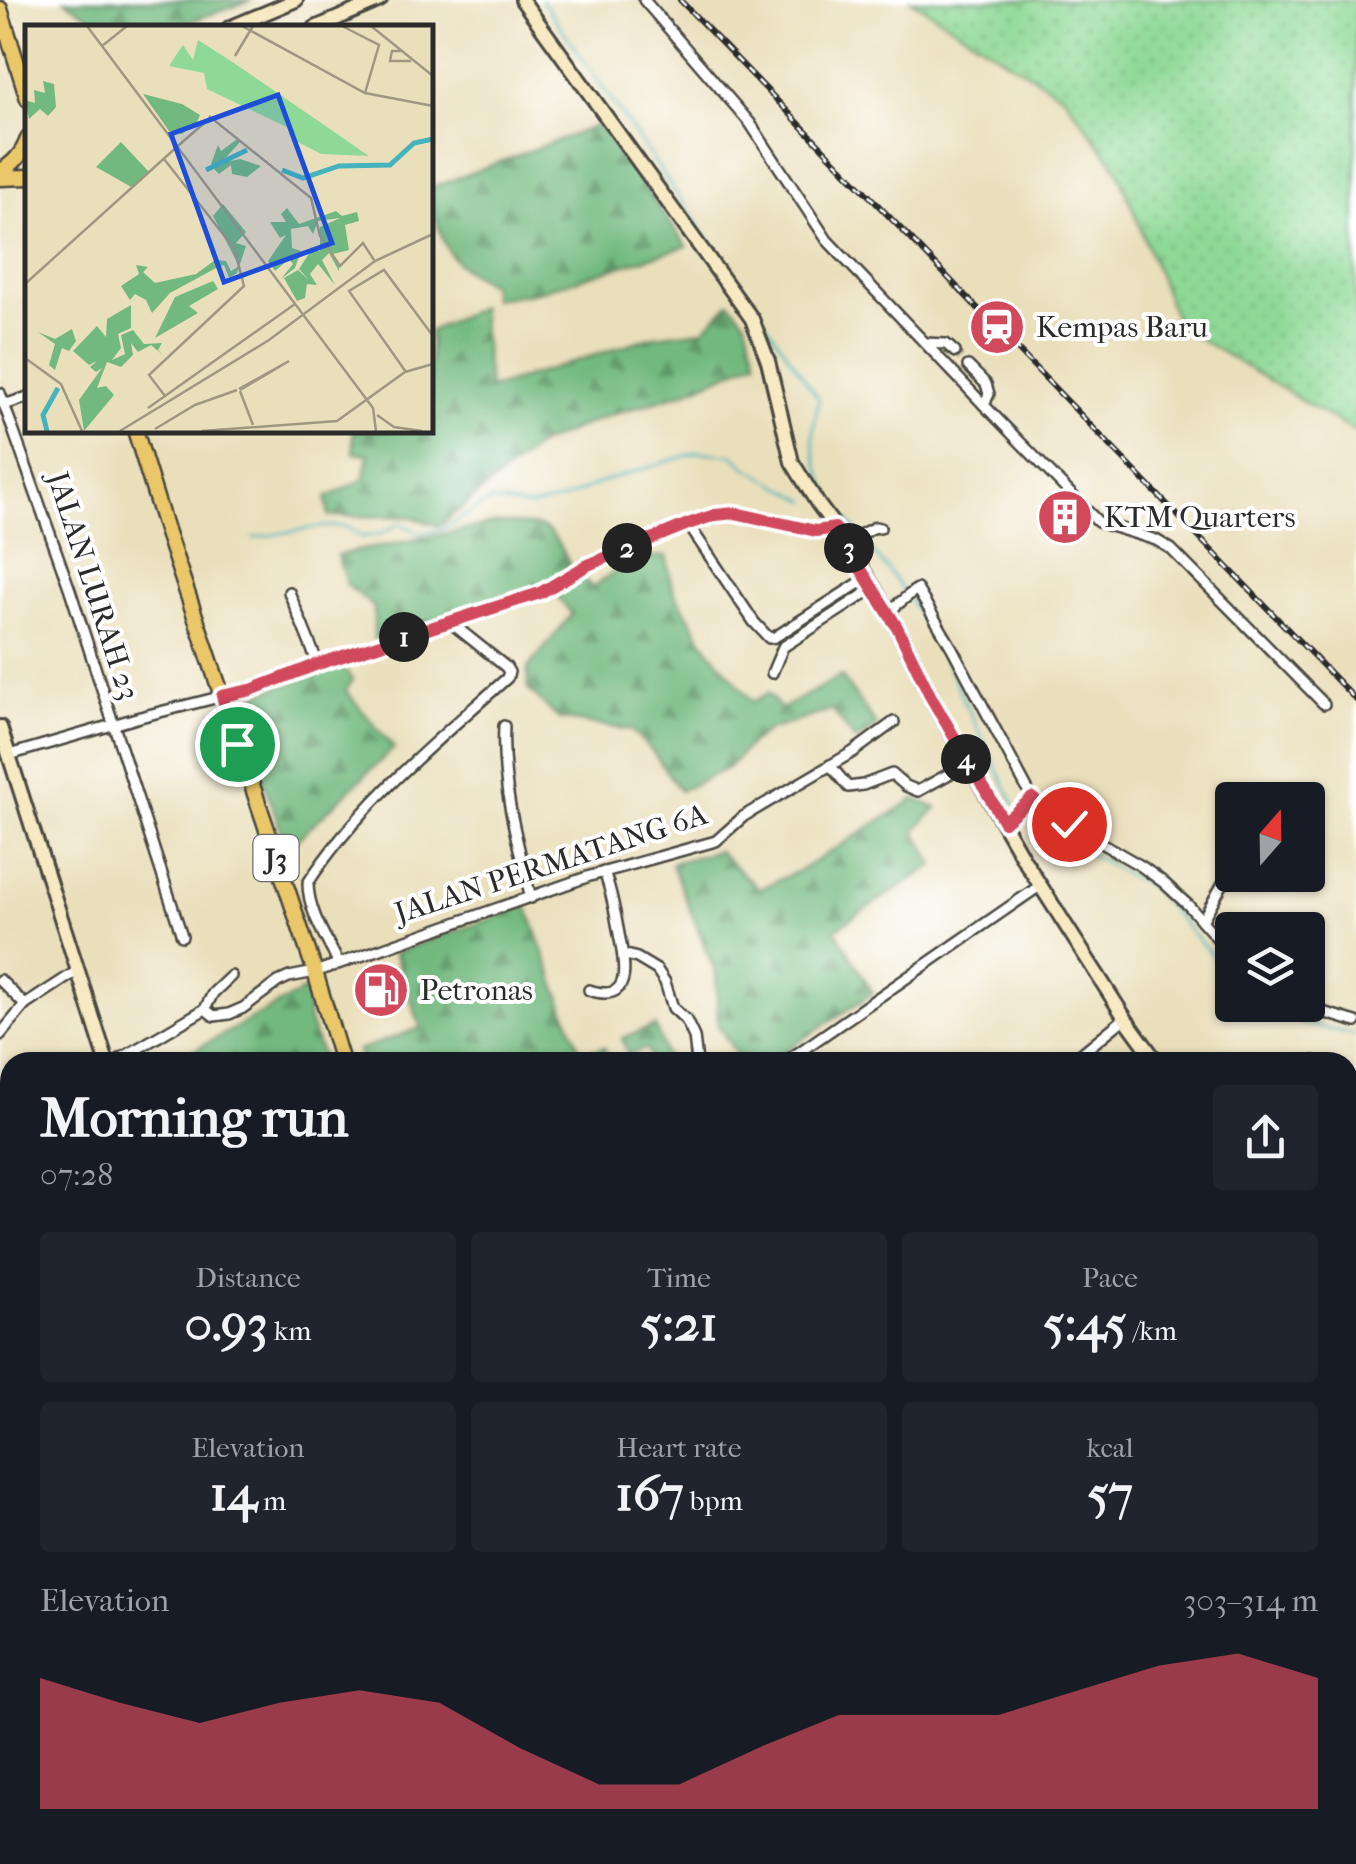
<!DOCTYPE html>
<meta charset="utf-8">
<style>
body{margin:0;font-family:"IM FELL French Canon",serif;background:#20242c;color:#f1f3f6;height:100vh;display:flex;flex-direction:column;font-size:38px;white-space:nowrap}
*{box-sizing:border-box;margin:0}
p{font-size:32px;color:#9ea1a6}
.icon{flex:none;width:55px;height:55px;fill:none;stroke:currentColor;stroke-width:2;stroke-linecap:round;stroke-linejoin:round}
.map{position:relative;flex:1;overflow:hidden}
.details{position:absolute;left:0px;top:1052px;width:1358px;height:812px;display:flex;flex-direction:column;background:#171b24;border-radius:30px 30px 0 0;box-shadow:0 2px 8px #0004}
.details>*{flex:none}
.needle{width:65px;rotate:20deg}
.tools{position:absolute;left:1215px;top:782px;display:grid;gap:20px}
.tools a{display:grid;place-items:center;width:110px;height:110px;border-radius:10px;background:#171b24;box-shadow:0 2px 8px #0004;font-size:50px}
.pin{position:absolute;display:grid;place-items:center;width:85px;height:85px;color:#fff;margin:-42px;border:5px solid #fff;border-radius:50%;box-shadow:0 2px 10px #0007}
.km{position:absolute;width:50px;height:50px;margin:-25px;border-radius:50%;background:#222;color:#fff;font-size:28px;line-height:50px;text-align:center}
.round{display:grid;place-items:center;flex:none;width:105px;height:105px;border-radius:10px;background:#20242c}
.headline{display:flex;align-items:center;justify-content:space-between;height:170px;padding:0 40px}
h1{font-size:55px;font-weight:700;line-height:75px}
.metrics{display:grid;grid-template-columns:repeat(3,1fr);gap:15px;height:170px;padding:10px 40px}
.metrics div{display:grid;align-content:center;border-radius:10px;background:#20242c;text-align:center}
.metrics b{font-size:50px;font-weight:700}
.metrics small{font-size:28px;font-weight:400}
.metrics p{font-size:28px}
.chart{height:280px;padding:20px 40px}
.chart p{display:flex;justify-content:space-between}
.chart svg{width:100%;height:180px;margin-top:10px;fill:#d1495b;opacity:.7}
.map>svg:first-child{display:block}
</style>
<div class="map">
<svg width="1356" height="1864" viewBox="0 0 1356 1864">
<defs>
<pattern id="grass-dots" width="8" height="8" patternUnits="userSpaceOnUse" patternTransform="scale(2.5)"><rect width="8" height="8" fill="#8ed996"/><path d="M2 2h.1M6 6h.1" fill="none" stroke="#7bba81" stroke-width="1.8" stroke-linecap="round"/></pattern>
<pattern id="forest-firs" width="22" height="20" patternUnits="userSpaceOnUse" patternTransform="scale(2.5)"><rect width="22" height="20" fill="#72b97f"/><path d="M5 1l3.5 6h-7zM16 11l3.5 6h-7z" fill="#5e9768"/></pattern>
</defs>
<rect width="100%" height="100%" fill="#fff"/>
<filter id="ink" filterUnits="userSpaceOnUse"><feTurbulence type="fractalNoise" baseFrequency=".01" numOctaves="2"/><feDisplacementMap in="SourceGraphic" scale="20" xChannelSelector="R" yChannelSelector="G"/><feConvolveMatrix kernelMatrix="1 2 1 2 8 2 1 2 1" color-interpolation-filters="sRGB"/></filter>
<filter id="wash" filterUnits="userSpaceOnUse"><feTurbulence type="fractalNoise" baseFrequency=".0048" numOctaves="4" result="noise"/><feDisplacementMap in="SourceGraphic" scale="40" xChannelSelector="R" yChannelSelector="G"/><feGaussianBlur stdDeviation="2.25" result="paint"/><feColorMatrix in="noise" values="0 0 0 0 0 0 0 0 0 0 0 0 0 0 0 0 0 1.4 0 .05"/><feComposite in="paint" operator="in"/></filter>
<g filter="url(#wash)">
<rect width="100%" height="100%" fill="#eadfbb"/>
<g fill="url(#grass-dots)" stroke="#5c8260" stroke-width="2.5">
<path d="M911,0H1356V433L1178,326L1117,168L1064,96Z"/>
<path d="M1108,1855H1190V1864H1114Z"/>
</g>
<g fill="url(#forest-firs)" stroke="#4e7255" stroke-width="2.5">
<path d="M65,0H252L171,28L105,27Z"/>
<path d="M599,125L687,246L532,293L492,299L490,283C444,265 443,240 430,197V188Z"/>
<path d="M730,302L746,321L757,360L685,392L602,418L540,444L439,526L412,517L329,516L326,498L364,479L369,454L354,453L353,430H430V331L480,307L489,389L654,336L703,330Z"/>
<path d="M498,523C551,527 547,521 572,569L540,586L374,639V607L346,584L337,555Z"/>
<path d="M666,556L674,592L707,647L753,702L768,693L781,709L841,676L877,726L856,741L832,710L769,730L753,741L728,768L680,791L652,751L631,730L559,719L528,689V668L572,614L556,595L582,575L592,588L631,559Z"/>
<path d="M341,664L352,679L346,691L394,748L287,849L236,702Z"/>
<path d="M915,799L937,808L915,830L934,865L835,929L873,993L768,1062H741L718,1025L716,974L671,863L718,851L759,889L801,870Z"/>
<path d="M527,906L581,1054L604,1047L609,1062H553L548,1051L517,1062H439L436,1054L412,1062H363L358,1050L421,1028L394,953Z"/>
<path d="M307,989L308,1019L324,1062H172Z"/>
<path d="M655,1026L668,1062H652L647,1048L628,1055L622,1038Z"/>
<path d="M0,1587L10,1593V1669H0Z"/>
<path d="M1348,1641L1356,1642V1864H1300L1297,1855H1348Z"/>
<path d="M589,1855H958L949,1864H592Z"/>
<path d="M1190,1855H1280L1283,1864H1190Z"/>
</g>
<g fill="none" stroke-linecap="round" stroke-linejoin="round">
<g stroke="#44b3bc" stroke-width="2.5">
<path d="M542,0L819,399C816,414 812,430 814,446C820,501 874,548 905,593"/>
<path d="M837,518L856,529"/>
<path d="M253,538L319,527L345,526L362,537L381,534L400,523L421,534L441,530L490,501L531,507L564,499L602,482L698,452L734,455L747,468L808,501"/>
<path d="M909,599L937,645L1015,805"/>
<path d="M1019,812L1028,821L1060,837L1151,888L1232,977"/>
<path d="M1261,1005C1286,1025 1325,1027 1356,1035"/>
</g>
</g>
</g>
<g filter="url(#ink)">
<g fill="none" stroke-linecap="round" stroke-linejoin="round">
<path stroke="#c4bb9e" stroke-width="9" stroke-dasharray="9 4.5" stroke-linecap="butt" d="M955,352L968,366"/>
<g stroke="#484641" stroke-width="14">
<g id="street">
<path d="M644,0L750,123L827,240L984,405L1098,522L1156,540L1171,549L1324,704"/>
<path d="M925,343L946,344L955,352"/>
<path d="M968,366L986,384L989,394L984,405"/>
<path d="M0,393L70,590L182,936"/>
<path d="M4,405L28,397"/>
<path d="M688,524L754,622L769,638L775,637L867,578"/>
<path d="M846,542L875,527L880,528"/>
<path d="M917,589L952,648L1032,798L1054,816L1141,866L1163,882L1189,906L1232,955"/>
<path d="M289,592L318,664"/>
<path d="M888,612L914,591"/>
<path d="M772,673L783,647L874,588"/>
<path d="M504,726C501,785 517,841 531,898"/>
<path d="M9,755L140,717L251,689L318,664L539,593L588,565L688,524L715,515L735,513L815,531L835,529"/>
<path d="M830,765L848,787L863,785L892,774L906,786L918,791L969,763"/>
<path d="M1004,822L1032,798"/>
<path d="M1202,921L1226,878"/>
<path d="M623,954L637,958L657,970L665,982L673,1008L686,1020L694,1037L697,1062"/>
<path d="M338,962C326,938 308,911 308,883C359,804 438,740 507,678L509,672L506,667L450,622"/>
<path d="M0,980L25,1005"/>
<path d="M589,990C635,1005 624,961 619,934C615,913 612,892 604,872"/>
<path d="M1299,1005L1356,1022"/>
<path d="M205,1009L213,993L231,976"/>
<path d="M0,1035L25,1005L77,971"/>
<path d="M115,1062L200,1012L205,1009L214,1016L229,1014L243,1008L278,982L289,977L315,972L590,876L716,841L744,816L853,752L894,722"/>
<path d="M785,1062L1041,885"/>
<path d="M1071,1062L1125,1018"/>
<path d="M1313,1062L1314,1061"/>
<path d="M1348,1247L1356,1240"/>
<path d="M0,1347L10,1345"/>
<path d="M0,1419L10,1416"/>
<path d="M0,1499L10,1495"/>
<path d="M0,1566L10,1563"/>
<path d="M1348,1605H1356"/>
<path d="M180,1855L181,1864"/>
<path d="M395,1864V1855"/>
<path d="M495,1864L522,1855"/>
<path d="M989,1864L1002,1855"/>
</g>
</g>
<g stroke="#484641" stroke-width="18">
<g id="secondary">
<path d="M522,0L752,319L768,361L792,462L818,504L846,542L897,627L932,699L1024,860L1125,1018L1157,1062"/>
<path d="M229,28L296,0"/>
<path d="M315,28L380,0"/>
<path d="M0,727L107,1062"/>
<path d="M1285,1855L1288,1864"/>
<path d="M217,1864V1855"/>
</g>
</g>
<g stroke="#484641" stroke-width="19">
<g id="primary">
<path d="M0,9L28,99"/>
<path d="M0,172C14,163 22,155 28,139"/>
<path d="M0,178L28,177"/>
<path d="M135,430L166,530L315,972L342,1062"/>
<path d="M579,1855L581,1864"/>
</g>
</g>
<use href="#street" stroke="#fff" stroke-width="9"/>
<use href="#secondary" stroke="#f7e9c3" stroke-width="12"/>
<use href="#primary" stroke="#eac769" stroke-width="14"/>
<g stroke="#2b2b2b" stroke-width="6">
<path id="rail" d="M680,0L1356,700"/>
</g>
<use href="#rail" stroke="#fff" stroke-width="2.5" stroke-dasharray="8" stroke-linecap="butt"/>
</g>
</g>
<g fill="none" stroke-linecap="round" stroke-linejoin="round" filter="url(#ink)">
<g stroke="#fff" stroke-width="20">
<path id="route" d="M237,744L222,696L251,690L318,664L540,593L588,565L688,524L715,515L735,513L816,531L835,528L897,627L932,699L1004,822L1032,798L1054,816L1069,824"/>
</g>
<use href="#route" stroke="#d1495b" stroke-width="12"/>
</g>
<defs>
<g id="station-disc" transform="scale(2.875)"><circle r="9.5" fill="#d1495b" stroke="#fff"/><path d="M-3-6H3Q5-6 5-4V2Q5 4 3 4L4.5 6H3L1.5 4h-3L-3 6H-4.5L-3 4Q-5 4-5 2V-4Q-5-6-3-6ZM-3.5-4v3h7v-3ZM-3.5 1v1.5H-2V1ZM2 1v1.5H3.5V1Z" fill="#fff"/></g>
<g id="building-disc" transform="scale(2.875)"><circle r="9.5" fill="#d1495b" stroke="#fff"/><path d="M-4-6H4V6H1V3H-1V6H-4ZM-2.5-4.3h1.7v1.8h-1.7ZM.8-4.3h1.7v1.8H.8ZM-2.5-1h1.7V.8h-1.7ZM.8-1h1.7V.8H.8Z" fill="#fff"/></g>
<g id="fuel-disc" transform="scale(2.875)"><circle r="9.5" fill="#d1495b" stroke="#fff"/><path d="M-5.5-6h7V0h2V4h1.3V-2.5L3-4.5l.8-.8L6-3V5H2.5V1h-1V6h-7ZM-4.2-4.7v3.2H.2V-4.7Z" fill="#fff"/></g>
</defs>
<g fill-rule="evenodd">
<use href="#station-disc" x="997" y="327"/>
<use href="#building-disc" x="1065" y="517"/>
<use href="#fuel-disc" x="381" y="990"/>
</g>
<g text-anchor="middle" dominant-baseline="central" stroke-width="8" stroke-linejoin="round" paint-order="stroke">
<rect fill="#fff" stroke="#6b6b6b" stroke-width="2.5" x="253.5" y="835" width="45" height="46" rx="8"/>
<g font-size="28" font-weight="bold" fill="#2b2b2b">
<text x="276" y="858">J3</text>
</g>
<g font-size="30" fill="#2b2b2b" stroke="#fff" text-anchor="start">
<text x="1036" y="327">Kempas Baru</text>
<text x="1104" y="517">KTM Quarters</text>
<text x="420" y="990">Petronas</text>
</g>
<g font-size="30" fill="#2b2b2b" stroke="#fff">
<text transform="translate(93 586) rotate(72)">JALAN LURAH 23</text>
<text transform="translate(551 864) rotate(-18)">JALAN PERMATANG 6A</text>
</g>
</g>
<g transform="translate(25 25)">
<rect width="408" height="408" fill="#eadfbb"/>
<path d="M173,15L209,38L344,131L296,129L267,114L268,105L182,64L179,48L144,41L158,20L168,35Z" fill="#8ed996"/>
<path d="M18,56L29,59L31,82L23,91L15,84L4,94L0,75L10,78L9,65L20,68ZM118,69L157,79L175,90L172,97L157,109L144,106ZM211,115L216,116L196,138L215,134L236,141L222,152L207,149L206,140L194,149L188,143L195,139H186L193,120L196,126ZM96,117L124,147L108,163L71,142ZM198,179L221,207L211,218L221,221L212,248L204,253L199,240L193,242L145,268L127,288L121,275L110,269L105,275L96,261L114,249L111,240L123,242L118,247L130,258L171,249L190,235L201,236L206,246L214,241L188,191ZM262,183L274,199L311,186L317,191L332,187L334,196L320,200L324,225L308,229L314,241V246L304,228L297,235L310,260L293,239L285,249L292,260L282,259L280,273L272,276L259,253L273,245L284,255L274,244L287,224L295,226V202L315,193L293,196L288,209L283,201L266,204L267,223L276,226L270,243L256,254L268,239L264,234L250,246L243,236L261,210L255,213L245,197H261L256,189ZM188,256L193,264L164,281L173,288L130,313L150,272ZM106,280V303L93,309L96,323L87,335L100,329L96,310L108,305L119,319L137,318L133,325L139,331L126,320L113,327L106,318L108,330L96,342L82,337L72,363L81,361L89,370L59,406L54,375L77,343L71,347L65,342L72,336L64,340L48,326L72,301L81,312L82,294ZM47,304L51,316L44,326L37,323L30,345L24,340L30,319L13,307L30,314Z" fill="#72b97f"/>
<path fill="none" stroke="#44b3bc" stroke-width="5" d="M181,145L222,125M257,145L278,153L314,141L365,140L389,118L408,114M22,406L18,390L33,363"/>
<path fill="none" stroke="#9e9781" stroke-width="2.5" d="M62,1L348,383L351,406M217,1L340,68L408,81M317,1L354,20L340,68M346,1L408,51M77,21L102,1M378,26H367L365,36H386M210,31L228,1M184,91L286,173L295,211L315,241L338,218L349,235M154,120L185,93M139,134L209,223L219,261L124,350L140,371M408,153V190M0,259L154,120M0,333L36,359L57,406M381,347L324,266L359,245L408,311M214,364L264,336L215,365M215,366L228,400M123,383L270,279M352,390L369,402L397,406M130,404L170,380L212,365M95,406L244,315L350,236L408,209M177,406L312,396L380,347L408,339"/>
<path fill="#1d4ed8" fill-opacity="0.15" stroke="#1d4ed8" stroke-width="5" d="M253,70L307,218L199,257L146,109Z"/>
<rect width="408" height="408" fill="none" stroke="#2b2b2b" stroke-width="5"/>
</g>
</svg>
<div class="tools">
<a><svg class="needle" viewBox="-14 -14 28 28"><path d="M0-13l5 13h-10z" fill="#e53935"/><path d="M0 13l5-13h-10z" fill="#9ea1a6"/></svg></a>
<a><svg class="icon" aria-label="layers" viewBox="0 0 24 24"><path d="M12 4l9 5-9 5-9-5zM3 14l9 5 9-5"/></svg></a>
</div>
<div class="pin" style="left:237px;top:744px;background:#1e9e55"><svg class="icon" aria-label="arrive" viewBox="0 0 24 24"><path d="M6 21V4h12l-3 4 3 4H6"/></svg></div>
<div class="pin" style="left:1069px;top:824px;background:#d93025"><svg class="icon" aria-label="check" viewBox="0 0 24 24"><path d="M5 12l5 5 9-10"/></svg></div>
<b class="km" style="left:404px;top:637px">1</b>
<b class="km" style="left:627px;top:548px">2</b>
<b class="km" style="left:849px;top:548px">3</b>
<b class="km" style="left:966px;top:759px">4</b>
<section class="details">
<div class="headline"><div><h1>Morning run</h1><p>07:28</p></div><a class="round"><svg class="icon" aria-label="share" viewBox="0 0 24 24"><path d="M12 15V3M7 8l5-5 5 5M5 13v7h14v-7"/></svg></a></div>
<div class="metrics">
<div><p>Distance</p><b>0.93<small> km</small></b></div>
<div><p>Time</p><b>5:21</b></div>
<div><p>Pace</p><b>5:45<small> /km</small></b></div>
</div>
<div class="metrics">
<div><p>Elevation</p><b>14<small> m</small></b></div>
<div><p>Heart rate</p><b>167<small> bpm</small></b></div>
<div><p>kcal</p><b>57</b></div>
</div>
<div class="chart"><p><span>Elevation</span>303–314 m</p>
<svg viewBox="0 0 160 44" preserveAspectRatio="none"><path d="M0 44V12L10 18L20 23L30 18L40 15L50 18L60 29L70 38L80 38L90 29L100 21L110 21L120 21L130 15L140 9L150 6L160 12V44z"/></svg>
</div>
</section>
</div>
